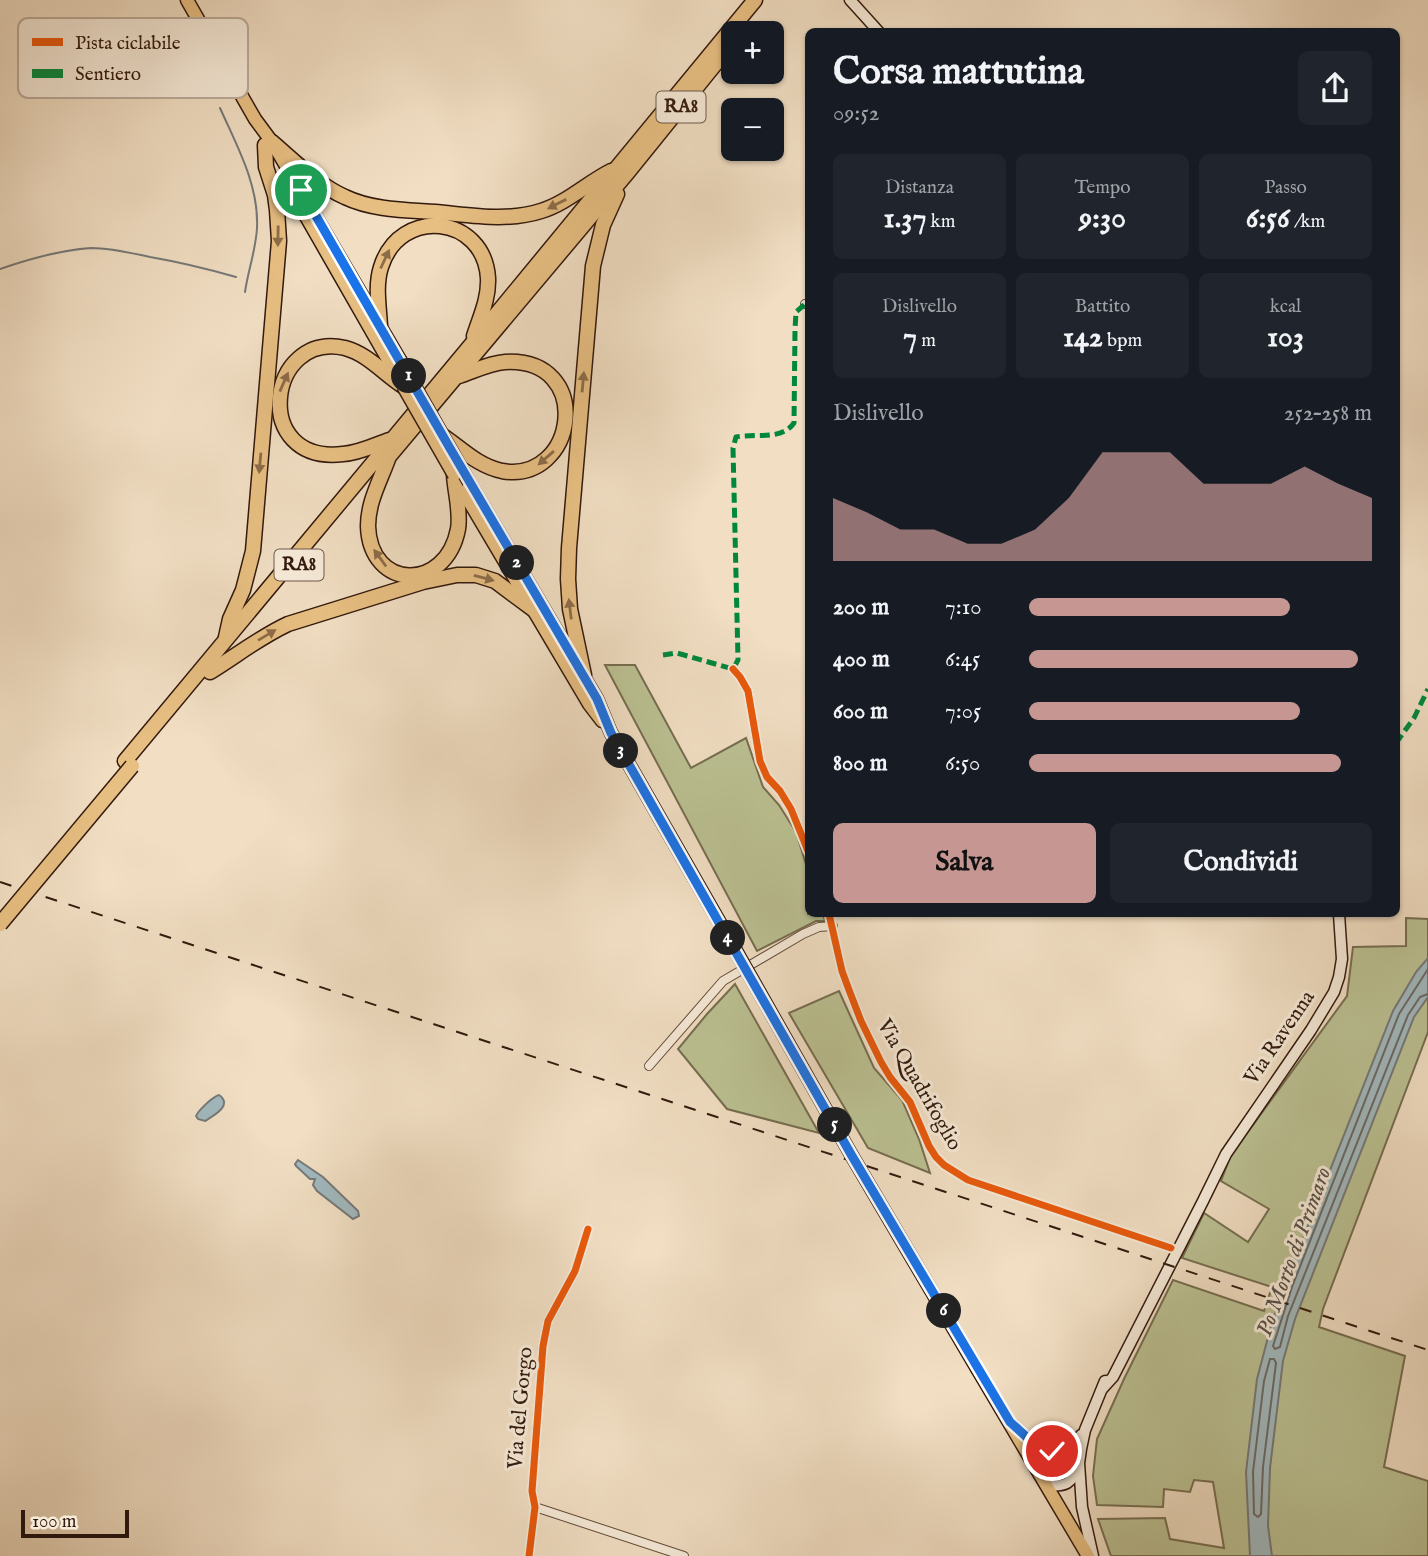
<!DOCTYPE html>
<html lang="it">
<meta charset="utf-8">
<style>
body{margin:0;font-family:"IM FELL English",serif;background:#20242c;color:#f1f3f6;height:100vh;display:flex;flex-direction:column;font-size:26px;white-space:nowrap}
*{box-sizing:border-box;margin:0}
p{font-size:23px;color:#9ea1a6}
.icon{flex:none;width:38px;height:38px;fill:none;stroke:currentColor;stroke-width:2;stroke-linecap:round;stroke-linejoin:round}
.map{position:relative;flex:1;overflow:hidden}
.details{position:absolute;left:805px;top:28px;width:595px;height:889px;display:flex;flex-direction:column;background:#171b24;border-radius:10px;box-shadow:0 2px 5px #0004}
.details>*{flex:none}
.controls{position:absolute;left:721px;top:21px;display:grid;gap:14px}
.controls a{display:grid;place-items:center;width:63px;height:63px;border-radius:10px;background:#171b24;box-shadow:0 2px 5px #0004;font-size:35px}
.scale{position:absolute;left:21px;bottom:18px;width:108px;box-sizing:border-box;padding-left:7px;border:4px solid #32190d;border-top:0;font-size:19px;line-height:24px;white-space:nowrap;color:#32190d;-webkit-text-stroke:5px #f6ead8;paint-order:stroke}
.pin{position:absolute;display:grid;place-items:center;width:60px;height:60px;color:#fff;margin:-30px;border:4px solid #fff;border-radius:50%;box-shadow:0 2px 7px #0007}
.km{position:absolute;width:35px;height:35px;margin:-18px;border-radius:50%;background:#222;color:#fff;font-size:19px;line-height:35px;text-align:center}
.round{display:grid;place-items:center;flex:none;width:74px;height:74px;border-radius:10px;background:#20242c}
.headline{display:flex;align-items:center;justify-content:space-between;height:119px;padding:0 28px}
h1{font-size:38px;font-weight:800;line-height:52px}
.metrics{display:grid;grid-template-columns:repeat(3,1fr);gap:10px;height:119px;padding:7px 28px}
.metrics div{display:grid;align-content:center;border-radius:10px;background:#20242c;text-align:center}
.metrics b{font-size:30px;font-weight:800}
.metrics small{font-size:19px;font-weight:400}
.metrics p{font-size:19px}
.chart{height:196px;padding:14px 28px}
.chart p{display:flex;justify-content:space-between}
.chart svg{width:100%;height:126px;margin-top:7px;fill:#c59692;opacity:.7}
.primary-button{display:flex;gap:14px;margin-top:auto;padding:14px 28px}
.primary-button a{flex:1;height:80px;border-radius:10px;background:#c59692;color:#111;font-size:28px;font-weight:800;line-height:80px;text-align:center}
.primary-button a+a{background:#20242c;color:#f1f3f6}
ul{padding:0 28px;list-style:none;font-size:23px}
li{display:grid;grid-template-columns:112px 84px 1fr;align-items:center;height:52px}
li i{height:18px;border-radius:9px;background:#c59692}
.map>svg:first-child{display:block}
</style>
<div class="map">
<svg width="1428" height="1556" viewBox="0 0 1428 1556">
<rect width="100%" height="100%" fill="#f1dec3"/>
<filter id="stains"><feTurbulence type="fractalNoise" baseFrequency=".00286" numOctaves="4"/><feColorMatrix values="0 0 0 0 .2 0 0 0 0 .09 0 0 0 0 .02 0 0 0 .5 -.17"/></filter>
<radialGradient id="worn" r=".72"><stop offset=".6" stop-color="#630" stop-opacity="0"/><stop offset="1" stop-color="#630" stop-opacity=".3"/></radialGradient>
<g fill="#bbc193" stroke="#766d50" stroke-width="2">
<path d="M605,665H635L691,768L746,738L763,787L779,805L796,832L808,871V914H823L825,921H816L757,951Z"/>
<path d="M1406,918L1428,919V1032L1323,1309L1319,1327L1405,1356L1384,1467L1428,1481V1556H1111L1098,1519L1165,1518L1170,1539L1224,1548L1213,1482L1194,1480L1190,1492L1164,1489L1163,1507L1097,1505L1093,1476L1097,1439L1124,1379L1173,1280L1264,1311L1272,1287L1182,1258L1204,1213L1248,1242L1269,1209L1221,1181L1231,1155L1347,996L1353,947L1406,946Z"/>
<path d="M735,984L819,1133L727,1109L678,1049L707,1014Z"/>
<path d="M839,991L874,1068L902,1100L919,1139L930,1173L868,1148L789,1013Z"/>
</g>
<g fill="#a1b9bf" stroke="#757978" stroke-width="2">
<path d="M1428,958V997L1414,1017L1295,1319L1283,1361L1270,1468L1268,1526L1272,1556H1250L1246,1472L1257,1379L1271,1326L1285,1284L1393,1011L1416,972Z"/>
<path d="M219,1095C233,1105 215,1115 205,1121L198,1119L196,1116C198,1111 212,1097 219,1095Z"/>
<path d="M298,1160L323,1177L358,1211L359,1216L353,1219L317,1191L313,1185L315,1179H310L296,1166L295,1164Z"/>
</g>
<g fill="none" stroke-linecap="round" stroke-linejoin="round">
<g stroke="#6a6966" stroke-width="2">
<path d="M1428,969L1399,1014L1292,1287L1273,1346L1275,1349L1280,1347L1288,1316L1408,1015L1420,997L1428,994"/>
<path d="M1270,1359H1274L1276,1363L1263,1467L1261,1514L1258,1517L1254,1514L1253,1472L1264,1381Z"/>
</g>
<g stroke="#757978" stroke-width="2">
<path d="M220,108C237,146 259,185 257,228C256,249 248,271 245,292"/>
<path d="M0,269C29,259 60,250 91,248C111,248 131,253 150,257C179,262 208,269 236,277"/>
</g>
<g stroke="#624a3a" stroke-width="10">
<g id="street">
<path d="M805,304H808"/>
<path d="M733,669L740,677L748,691L760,761L767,777L780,791L791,809L808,851"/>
<path d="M829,914L842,971L849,990L861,1021L881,1062L890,1077L910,1102L929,1146L936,1157L944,1165L968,1180L1171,1248"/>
<path d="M649,1066L723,981L803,934L819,927L833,926"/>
<path d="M535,1507L684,1556"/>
<path d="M529,1556L535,1507L532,1491L543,1346L548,1321L575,1271L588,1229"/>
</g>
</g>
<g stroke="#32190d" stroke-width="13">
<g id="secondary">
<path d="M850,0L879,32"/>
<path d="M1103,1388L1113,1377L1203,1201L1226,1154L1311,1030L1334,992L1339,977L1342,959L1339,914"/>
<path d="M1014,1425C1032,1442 1046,1459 1072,1446"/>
<path d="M1078,1466C1072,1484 1065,1487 1047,1485L1051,1473L1081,1435"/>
<path d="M1093,1556L1082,1507L1079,1463L1081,1449L1085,1430L1105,1381"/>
</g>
</g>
<g stroke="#32190d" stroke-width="15">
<g id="primary">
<path d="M187,0L255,119L272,142L400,360"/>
<path d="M292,192L403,386"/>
<path d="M454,476L589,704L602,721"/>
<path d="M469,482L597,699L611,733L732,944"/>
<path d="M978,1370L1088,1556"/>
</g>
</g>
<g stroke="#32190d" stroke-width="17">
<g id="highway">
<path d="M272,142C295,162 318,185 345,197C372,210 405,210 435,212C470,215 507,222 541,211C567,203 587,183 611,171"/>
<path d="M380,326C379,306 375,286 381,267C400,206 484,215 488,278C489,299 480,317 474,336"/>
<path d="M443,436C462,449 478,466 502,471C577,484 595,357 505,362C490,363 474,371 459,376"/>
<path d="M389,440C375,445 359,453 343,454C250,465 267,330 345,348C368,354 384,374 403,386"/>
<path d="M388,459C380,481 368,502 368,526C370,591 446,592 458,529C461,512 455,492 454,475"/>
<path d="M381,466L628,172L733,42"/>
<path d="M226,637L230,619L243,590L253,551L279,241L277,210L275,195L266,167L265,145"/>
<path d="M210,672C236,656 260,637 288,624L423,582L457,575H476L495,581L534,610"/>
<path d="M584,675L570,609L568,579L569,548L593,266L603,225L617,194"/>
<path d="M125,761L471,345L755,0"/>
</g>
</g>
<use href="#street" stroke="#f6ead8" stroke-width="8"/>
<use href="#secondary" stroke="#f6ead8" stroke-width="10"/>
<use href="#primary" stroke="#e8bf82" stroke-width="12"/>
<use href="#highway" stroke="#e8bf82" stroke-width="14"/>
<path stroke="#32190d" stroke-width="2" stroke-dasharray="12 12" stroke-linecap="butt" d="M0,882L1428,1350"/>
<g stroke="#32190d" stroke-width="15" stroke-linecap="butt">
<g id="primary-bridge">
<path d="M400,360L469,482"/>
<path d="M403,386L454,475"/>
<path d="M732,944L852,1156L978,1370"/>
</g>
</g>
<g stroke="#32190d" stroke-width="17" stroke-linecap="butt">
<path id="highway-bridge" d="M0,924L132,766"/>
</g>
<use href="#primary-bridge" stroke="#e8bf82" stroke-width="12"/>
<use href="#highway-bridge" stroke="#e8bf82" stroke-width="14"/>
<g stroke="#00873e" stroke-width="5" stroke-dasharray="10 5" stroke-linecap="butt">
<path d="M663,655L677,653L733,669L738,660L733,448L736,437C756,433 781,441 794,423L795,330L796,312L805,304"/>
<path d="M1396,743L1414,718L1428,689"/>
</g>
<g stroke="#f6ead8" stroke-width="11">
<g id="cycleway">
<path d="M733,669L740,677L748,691L760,761L767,777L780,791L791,809L808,851"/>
<path d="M829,914L842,971L849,990L861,1021L881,1062L890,1077L910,1102L929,1146L936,1157L944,1165L968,1180L1171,1248"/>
<path d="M529,1556L535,1507L532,1491L543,1346L548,1321L575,1271L588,1229"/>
</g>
</g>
<use href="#cycleway" stroke="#e8590c" stroke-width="7"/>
</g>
<defs><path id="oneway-solid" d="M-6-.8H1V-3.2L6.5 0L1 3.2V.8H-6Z" transform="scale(1.75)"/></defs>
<g fill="#8d6c48">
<use href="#oneway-solid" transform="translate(557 204) rotate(153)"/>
<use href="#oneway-solid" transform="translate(278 236) rotate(91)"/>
<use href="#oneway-solid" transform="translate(385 259) rotate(-65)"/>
<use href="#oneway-solid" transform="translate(284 382) rotate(-66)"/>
<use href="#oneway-solid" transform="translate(583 382) rotate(-85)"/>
<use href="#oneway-solid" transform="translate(546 458) rotate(139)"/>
<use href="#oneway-solid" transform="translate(260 463) rotate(95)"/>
<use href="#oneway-solid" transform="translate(380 558) rotate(-126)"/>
<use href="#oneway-solid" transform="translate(484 578) rotate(15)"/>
<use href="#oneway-solid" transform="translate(570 609) rotate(-97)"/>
<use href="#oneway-solid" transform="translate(267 635) rotate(-31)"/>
</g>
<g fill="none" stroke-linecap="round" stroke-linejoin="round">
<g stroke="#fff" stroke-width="14">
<path id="route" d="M301,190L451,450L597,699L611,733L852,1156L1010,1422L1031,1441L1044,1449L1052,1451"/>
</g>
<use href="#route" stroke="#1a73e8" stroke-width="9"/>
</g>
<g text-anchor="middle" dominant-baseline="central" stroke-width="6" stroke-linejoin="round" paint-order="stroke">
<g fill="#f6ead8" stroke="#6d584a" stroke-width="2">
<rect x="656.5" y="91.5" width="49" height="31" rx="5"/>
<rect x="274.5" y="549.5" width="49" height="31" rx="5"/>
</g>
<g font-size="19" font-weight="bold" fill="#32190d">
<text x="681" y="107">RA8</text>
<text x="299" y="565">RA8</text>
</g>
<g font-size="21" fill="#32190d" stroke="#f6ead8">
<text transform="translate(1280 1038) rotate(-56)">Via Ravenna</text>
<text transform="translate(919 1085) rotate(60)">Via Quadrifoglio</text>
<text transform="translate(521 1408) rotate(-85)">Via del Gorgo</text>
</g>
<g font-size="23" font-style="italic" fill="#59514b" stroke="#f6ead8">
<text transform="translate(1294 1252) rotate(-70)">Po Morto di Primaro</text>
</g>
</g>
<rect x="18" y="18" width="230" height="80" rx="10" fill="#f6ead8" stroke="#bbab9b" stroke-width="2"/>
<rect x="32" y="38" width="31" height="8" fill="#e8590c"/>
<rect x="32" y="69" width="31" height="9" fill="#00873e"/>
<g font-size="19" fill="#32190d">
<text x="75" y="49">Pista ciclabile</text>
<text x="75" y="80">Sentiero</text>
</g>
<rect width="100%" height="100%" filter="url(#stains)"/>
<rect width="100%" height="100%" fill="url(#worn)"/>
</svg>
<div class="controls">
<a>+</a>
<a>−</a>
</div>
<div class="scale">100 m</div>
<div class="pin" style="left:301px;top:190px;background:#1e9e55"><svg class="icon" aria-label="arrive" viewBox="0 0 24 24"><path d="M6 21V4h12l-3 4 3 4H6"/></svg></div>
<div class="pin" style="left:1052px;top:1451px;background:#d93025"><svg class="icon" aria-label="check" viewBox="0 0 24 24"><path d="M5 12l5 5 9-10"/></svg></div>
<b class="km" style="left:409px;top:376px">1</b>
<b class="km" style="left:517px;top:563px">2</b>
<b class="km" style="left:621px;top:751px">3</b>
<b class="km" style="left:728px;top:938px">4</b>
<b class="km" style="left:835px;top:1125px">5</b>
<b class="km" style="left:944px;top:1311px">6</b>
<section class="details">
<div class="headline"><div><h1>Corsa mattutina</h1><p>09:52</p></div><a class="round"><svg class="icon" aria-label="share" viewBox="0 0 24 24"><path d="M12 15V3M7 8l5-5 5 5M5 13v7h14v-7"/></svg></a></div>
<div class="metrics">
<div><p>Distanza</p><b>1.37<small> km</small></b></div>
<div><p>Tempo</p><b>9:30</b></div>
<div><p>Passo</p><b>6:56<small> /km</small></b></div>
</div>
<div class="metrics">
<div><p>Dislivello</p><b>7<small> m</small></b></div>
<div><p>Battito</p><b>142<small> bpm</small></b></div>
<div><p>kcal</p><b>103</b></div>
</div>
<div class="chart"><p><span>Dislivello</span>252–258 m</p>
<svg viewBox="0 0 160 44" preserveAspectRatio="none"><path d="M0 44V22L10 27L20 33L30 33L40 38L50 38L60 33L70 22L80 6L90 6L100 6L110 17L120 17L130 17L140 11L150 17L160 22V44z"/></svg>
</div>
<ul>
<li><b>200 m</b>7:10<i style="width:76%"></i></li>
<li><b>400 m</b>6:45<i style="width:96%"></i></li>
<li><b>600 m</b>7:05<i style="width:79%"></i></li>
<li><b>800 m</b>6:50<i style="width:91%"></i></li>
</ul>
<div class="primary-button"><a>Salva</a><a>Condividi</a></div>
</section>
</div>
